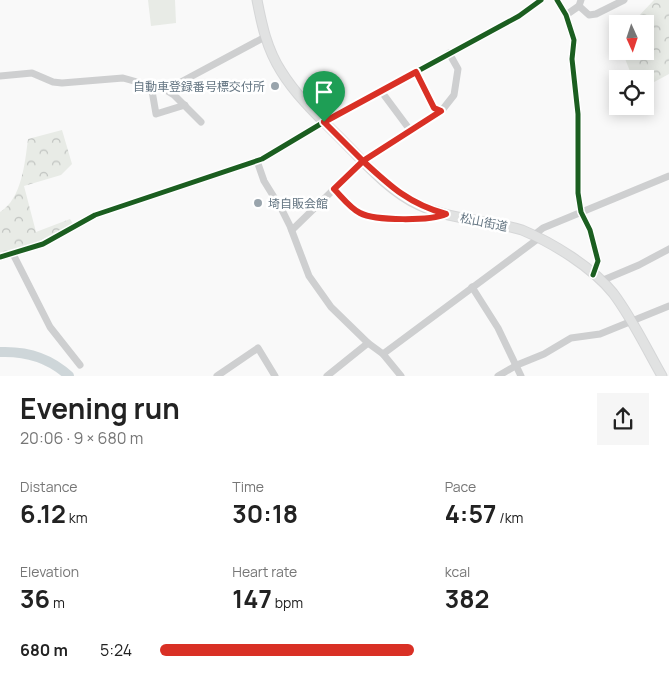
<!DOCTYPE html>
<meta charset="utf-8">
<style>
body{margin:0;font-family:Manrope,"Noto Sans JP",sans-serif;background:#f6f6f6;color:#222;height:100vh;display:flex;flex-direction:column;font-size:19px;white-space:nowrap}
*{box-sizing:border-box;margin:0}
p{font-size:16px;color:#767676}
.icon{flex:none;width:28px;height:28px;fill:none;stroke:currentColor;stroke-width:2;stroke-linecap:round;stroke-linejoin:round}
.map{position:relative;height:376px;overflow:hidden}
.sheet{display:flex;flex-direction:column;background:#fff;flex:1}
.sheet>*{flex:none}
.needle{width:32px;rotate:177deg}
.buttons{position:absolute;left:609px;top:15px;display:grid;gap:10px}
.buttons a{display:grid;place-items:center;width:45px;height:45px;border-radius:0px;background:#fff;box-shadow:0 2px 12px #0003;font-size:25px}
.pin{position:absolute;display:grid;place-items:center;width:42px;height:42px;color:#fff;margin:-51px -21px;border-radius:50% 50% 50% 0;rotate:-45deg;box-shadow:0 0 5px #0007}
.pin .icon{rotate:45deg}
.round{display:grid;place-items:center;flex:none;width:52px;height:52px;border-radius:0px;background:#f6f6f6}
.summary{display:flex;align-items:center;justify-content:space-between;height:85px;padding:0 20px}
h1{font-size:28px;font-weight:700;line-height:38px}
.figures{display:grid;grid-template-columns:repeat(3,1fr);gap:8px;height:85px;padding:5px 20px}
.figures div{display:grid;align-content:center}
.figures b{font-size:25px;font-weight:700}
.figures small{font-size:14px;font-weight:400}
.figures p{font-size:14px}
ul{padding:0 20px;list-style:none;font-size:16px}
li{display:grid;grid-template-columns:80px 60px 1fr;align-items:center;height:38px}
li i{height:12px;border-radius:6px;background:#d93025}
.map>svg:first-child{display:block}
</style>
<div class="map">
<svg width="669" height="376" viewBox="0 0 669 376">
<defs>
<pattern id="forest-crowns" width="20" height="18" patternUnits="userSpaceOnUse" patternTransform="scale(1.25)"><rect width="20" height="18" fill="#e8ebe6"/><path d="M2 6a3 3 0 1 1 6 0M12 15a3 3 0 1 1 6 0" fill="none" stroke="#c0c3c0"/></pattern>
</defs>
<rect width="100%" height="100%" fill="#f9f9f9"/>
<path fill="#e8ebe6" d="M148,0H175L176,23L151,26Z"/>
<g fill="url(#forest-crowns)">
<path d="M654,0H669V74L645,87V79H633L622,51H645V24H631Z"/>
<path d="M62,130L72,164L61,175L24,186L36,232L70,219L73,224L31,245L0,255V212C22,199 25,162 28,139Z"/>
</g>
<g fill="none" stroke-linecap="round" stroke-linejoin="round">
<path stroke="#ced6d9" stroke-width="10" d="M0,352C25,351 50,358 69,376"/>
<g stroke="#d5d6d7" stroke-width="11">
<path id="major" d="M257,0C262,26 267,49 281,71C297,97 320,118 341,139C365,163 389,191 419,205C451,220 489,220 522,230C553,243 592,267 613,293C632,318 646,348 662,376"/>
</g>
<g stroke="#cecfd0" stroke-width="7">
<path d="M557,0L566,15L574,40L572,59L578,114V193L581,212L590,230L598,261L593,275"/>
<path d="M579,6L589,15L596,14L624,0"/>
<path d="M566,15L579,6L581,0"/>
<path d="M416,72L434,108L441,111"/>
<path d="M0,76L32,73L53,82L62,83L123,78L166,90L265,37"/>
<path d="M151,85L156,114L185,105"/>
<path d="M166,90L174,95L201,122"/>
<path d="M410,130L443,109L454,95L458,69L449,53"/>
<path d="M257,161L264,181L282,210L290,226L309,276L331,307L368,343L383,354L401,376"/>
<path d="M334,189C342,197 350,208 360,213C375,221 431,221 446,214"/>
<path d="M292,230L363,161L410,130L381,91"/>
<path d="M534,235L543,228L669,176"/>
<path d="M13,254L50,327L80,365"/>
<path d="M0,257L43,244L95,215L262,159L324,122L519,16L541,0"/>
<path d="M601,281L639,265L669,249"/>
<path d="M472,287L498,328L521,376"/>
<path d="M383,354L539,238"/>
<path d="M217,376L258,348L275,376"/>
<path d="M327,376L368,343"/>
<path d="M498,376L517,365L544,354L571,338L600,334L669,306"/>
</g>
<use href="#major" stroke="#e1e2e2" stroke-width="9"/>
<g stroke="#fff" stroke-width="8">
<g id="cycleway">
<path d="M557,0L566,15L574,40L572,59L578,114V193L581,212L590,230L598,261L593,275"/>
<path d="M0,257L43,244L95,215L262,159L324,122L519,16L541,0"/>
</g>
</g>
<use href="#cycleway" stroke="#1b5e20" stroke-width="5"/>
</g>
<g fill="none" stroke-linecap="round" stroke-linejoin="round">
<g stroke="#fff" stroke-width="10">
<path id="route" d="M324,122L363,161L334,189C342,197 350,208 360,213C375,221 431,221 446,214C409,204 390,186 363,161L441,111L434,108L416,72L324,122"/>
</g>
<use href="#route" stroke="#d93025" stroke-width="6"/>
</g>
<g fill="#99a4ac" stroke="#fff" stroke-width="2">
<circle cx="275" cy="86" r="5"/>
<circle cx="258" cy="203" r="5"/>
</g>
<g text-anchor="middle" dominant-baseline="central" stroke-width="5" stroke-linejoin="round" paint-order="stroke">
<g font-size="12" fill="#657683" stroke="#fff" text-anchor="end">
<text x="265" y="86">自動車登録番号標交付所</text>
<text x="268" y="203" text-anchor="start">埼自販会館</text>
</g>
<g font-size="12" fill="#657683" stroke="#fff">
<text transform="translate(484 222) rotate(11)">松山街道</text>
</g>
</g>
</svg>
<div class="buttons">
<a><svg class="needle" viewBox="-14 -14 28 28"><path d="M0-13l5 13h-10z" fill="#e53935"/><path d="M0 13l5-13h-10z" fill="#767676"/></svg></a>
<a><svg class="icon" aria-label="locate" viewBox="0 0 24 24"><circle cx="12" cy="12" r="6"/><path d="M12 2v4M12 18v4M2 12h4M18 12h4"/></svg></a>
</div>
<div class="pin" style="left:324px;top:122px;background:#1e9e55"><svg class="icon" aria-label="arrive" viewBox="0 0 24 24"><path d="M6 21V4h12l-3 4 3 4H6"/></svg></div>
</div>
<section class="sheet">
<div class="summary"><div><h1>Evening run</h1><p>20:06 · 9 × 680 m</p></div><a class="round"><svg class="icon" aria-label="share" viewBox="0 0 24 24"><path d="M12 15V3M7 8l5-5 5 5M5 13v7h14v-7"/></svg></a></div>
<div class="figures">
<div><p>Distance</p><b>6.12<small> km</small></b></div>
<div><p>Time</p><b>30:18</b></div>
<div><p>Pace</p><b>4:57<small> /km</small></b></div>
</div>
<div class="figures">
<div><p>Elevation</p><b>36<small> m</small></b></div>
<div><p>Heart rate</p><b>147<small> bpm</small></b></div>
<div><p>kcal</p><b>382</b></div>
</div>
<ul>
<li><b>680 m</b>5:24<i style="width:52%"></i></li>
</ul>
</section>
